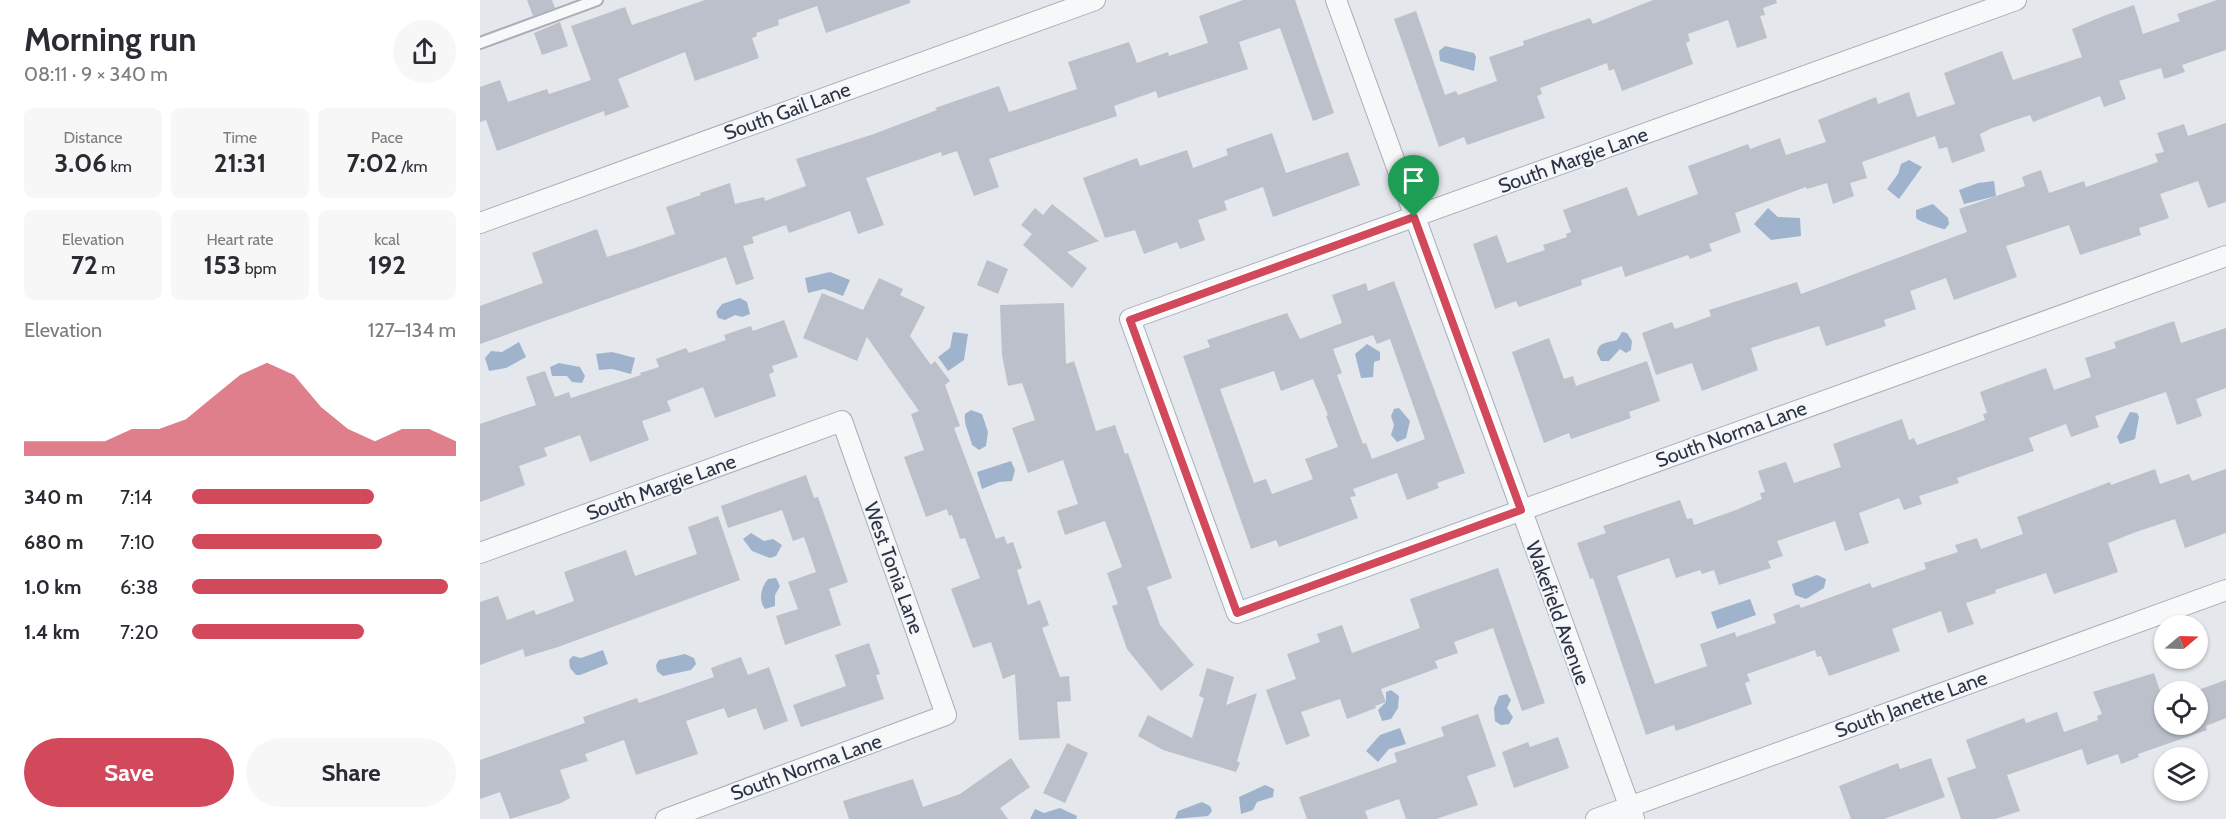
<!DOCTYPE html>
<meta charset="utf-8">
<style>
body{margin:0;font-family:Cabin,sans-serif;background:#f7f7f7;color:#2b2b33;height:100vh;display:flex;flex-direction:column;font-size:22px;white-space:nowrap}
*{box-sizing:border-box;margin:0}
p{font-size:20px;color:#7c7c81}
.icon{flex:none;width:33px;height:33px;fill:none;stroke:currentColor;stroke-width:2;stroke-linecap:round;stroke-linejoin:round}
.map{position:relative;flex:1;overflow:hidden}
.sheet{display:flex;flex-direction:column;background:#fff;width:480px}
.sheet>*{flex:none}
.needle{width:39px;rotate:71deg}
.tools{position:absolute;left:1674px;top:615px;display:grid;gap:12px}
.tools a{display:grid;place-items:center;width:54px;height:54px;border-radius:50%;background:#fff;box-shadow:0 2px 4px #0004;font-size:30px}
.pin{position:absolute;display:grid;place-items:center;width:51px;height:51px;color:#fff;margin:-62px -26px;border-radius:50% 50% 50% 0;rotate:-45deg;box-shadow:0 0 6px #0007}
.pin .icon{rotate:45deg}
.round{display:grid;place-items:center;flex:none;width:63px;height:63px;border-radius:32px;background:#f7f7f7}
.head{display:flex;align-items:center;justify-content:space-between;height:102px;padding:0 24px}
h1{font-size:33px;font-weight:700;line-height:45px}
.metrics{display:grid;grid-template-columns:repeat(3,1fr);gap:9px;height:102px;padding:6px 24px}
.metrics div{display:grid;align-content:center;border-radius:9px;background:#f7f7f7;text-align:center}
.metrics b{font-size:26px;font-weight:700}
.metrics small{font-size:16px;font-weight:400}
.metrics p{font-size:16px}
.chart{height:168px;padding:12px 24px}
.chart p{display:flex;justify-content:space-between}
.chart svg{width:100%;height:108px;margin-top:6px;fill:#d1495b;opacity:.7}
.primary-button{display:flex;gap:12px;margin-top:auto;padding:12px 24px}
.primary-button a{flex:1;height:69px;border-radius:36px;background:#d1495b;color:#fff;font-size:24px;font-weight:700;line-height:69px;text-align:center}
.primary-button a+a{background:#f7f7f7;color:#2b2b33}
ul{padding:0 24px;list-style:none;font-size:20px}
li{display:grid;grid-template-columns:96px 72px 1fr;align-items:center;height:45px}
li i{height:15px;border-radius:8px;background:#d1495b}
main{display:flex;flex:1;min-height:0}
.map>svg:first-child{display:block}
</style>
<main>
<section class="sheet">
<div class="head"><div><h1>Morning run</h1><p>08:11 · 9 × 340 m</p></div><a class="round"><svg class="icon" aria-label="share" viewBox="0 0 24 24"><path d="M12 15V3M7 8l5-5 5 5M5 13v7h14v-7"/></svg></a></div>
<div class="metrics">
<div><p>Distance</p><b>3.06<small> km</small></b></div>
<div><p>Time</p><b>21:31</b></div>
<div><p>Pace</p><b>7:02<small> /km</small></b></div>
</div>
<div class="metrics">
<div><p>Elevation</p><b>72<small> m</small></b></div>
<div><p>Heart rate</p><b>153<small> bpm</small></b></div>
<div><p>kcal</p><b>192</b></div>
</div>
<div class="chart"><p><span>Elevation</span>127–134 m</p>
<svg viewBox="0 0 160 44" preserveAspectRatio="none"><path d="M0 44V38L10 38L20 38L30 38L40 33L50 33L60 29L70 20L80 11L90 6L100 11L110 24L120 33L130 38L140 33L150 33L160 38V44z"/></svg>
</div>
<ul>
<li><b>340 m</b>7:14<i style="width:69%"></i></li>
<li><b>680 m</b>7:10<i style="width:72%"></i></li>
<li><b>1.0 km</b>6:38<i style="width:97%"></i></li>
<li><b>1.4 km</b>7:20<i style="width:65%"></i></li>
</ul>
<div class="primary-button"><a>Save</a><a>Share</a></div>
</section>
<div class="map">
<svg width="1746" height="819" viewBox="0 0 1746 819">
<rect width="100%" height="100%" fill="#e4e7ec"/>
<g fill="#9fb4cc">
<path d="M965,46L994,53L996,57L994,71L960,61L959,51Z"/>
<path d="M1429,160L1442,167L1419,199L1407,189L1418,174L1421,164Z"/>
<path d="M1514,181L1516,196L1484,204L1479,190L1498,183Z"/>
<path d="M1453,204L1468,218L1469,224L1465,229C1461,229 1438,221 1436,218V210Z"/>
<path d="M1288,208L1298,217L1320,218L1321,236L1291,240L1274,224Z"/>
<path d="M350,272L370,280L363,296L344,289L328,293L325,278Z"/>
<path d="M260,298L267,302L270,314L262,317L255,315L245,320L238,318L236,312L242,304Z"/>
<path d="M473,332L488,334L484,360L468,371L458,357L470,348Z"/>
<path d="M1142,332L1147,333L1152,341L1151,350L1146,353L1140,349L1129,361H1121L1117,353C1119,341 1128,343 1137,340Z"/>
<path d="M39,342L46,357L26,368L9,371L5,358L11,351L22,352Z"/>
<path d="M887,344L900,352V360L894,362L893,377L881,378L875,354Z"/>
<path d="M132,352L155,358L151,374L132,369L119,370L116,354Z"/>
<path d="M79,363L100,367L105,376L102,383L92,382L87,376H72L70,367Z"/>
<path d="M919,408L930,421L926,438L917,442L911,435L914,425L911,416L914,409Z"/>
<path d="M491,410L502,414L508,432L506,446L499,450L492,445C490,435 483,423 485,414Z"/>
<path d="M1650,412L1657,413L1659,417L1655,439L1640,444L1637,437Z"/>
<path d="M531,461L535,470L532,481L519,482L502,489L497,472Z"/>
<path d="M271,533L284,541L293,539L302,545L296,556L290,558L272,551L263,539Z"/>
<path d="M1337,575L1346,579L1344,588L1326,599L1315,595L1312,584Z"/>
<path d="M296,578L300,586L295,595V606L285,609C278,600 281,587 288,579Z"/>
<path d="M1270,599L1276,615L1237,629L1231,612Z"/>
<path d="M123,650L128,664L100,675H96L90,668L89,660L93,656L101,658Z"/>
<path d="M205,654L214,658L216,664L211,670L183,676L177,671L176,665L179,660Z"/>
<path d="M911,690L919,696L918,708L911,719L902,721L898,710L906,702V692Z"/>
<path d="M1027,694L1031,700L1027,708L1033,717L1029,724L1021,725L1015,721L1014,708L1019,696Z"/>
<path d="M920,728L926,744L909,749L898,762L886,751L900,735Z"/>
<path d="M785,785L794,789L793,797L777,802L773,810L761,814L759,797Z"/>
<path d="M722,802L730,806L732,811L728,816L695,819L698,811Z"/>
<path d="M580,808L597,816L596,819H550L555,809L564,813Z"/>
</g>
<g fill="#bbc0ca" fill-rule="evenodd">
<path d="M47,0H72L75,8L53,16Z"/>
<path d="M225,0H430V3L346,33L337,6L298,20L299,25L276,33L277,36L272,38L279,58L215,81L205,52L138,79L149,107L125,116L124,111L17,151L6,120L0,122V87L20,80L28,102L67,89L69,94L111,80L91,26L145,7L152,25Z"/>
<path d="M763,0H815L854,113L833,121L800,28L759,42L768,69L678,98L676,91L634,106L637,116L509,159L519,187L494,196L477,151L462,156L461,152L386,178L404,225L378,234L370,211L309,233L306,225L272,237L274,243L263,246L274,279L256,285L246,257L0,344V306L63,283L52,253L117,229L127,257L155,248L195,234L186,207L221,195L220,193L250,183L255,204L284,197L285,201L326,186L316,159L394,134L457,110L455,108L519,86L529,112L597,89L588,62L649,42L657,63L688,52L689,56L728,43L719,16Z"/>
<path d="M1173,0H1296L1297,3L1283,8L1285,15L1280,16L1287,38L1257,48L1248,20L1208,34L1210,41L1206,43L1213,64L1142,91L1134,69L1129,71L1127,63L1060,88L1062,94L1057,96L1065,118L987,145L984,137L959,147L914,19L936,11L965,95L976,91L978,95L1017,81L1009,57L1044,45L1043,41L1069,32L1110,18L1113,24Z"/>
<path d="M1737,0H1746V50L1702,65L1705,72L1684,79L1681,68L1639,81L1646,99L1624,107L1620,96L1553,122L1550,115L1512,128L1500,134L1505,151L1472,163L1467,147L1459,149L1455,136L1382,162L1387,178L1370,183L1374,196L1353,204L1347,183L1327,189L1326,187L1255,213L1261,232L1229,244L1232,251L1210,259L1208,255L1145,277L1142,266L1101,280L1102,285L1039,307L1036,301L1015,309L993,244L1017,235L1027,263L1065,250L1063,245L1087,237L1086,234L1091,232L1083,210L1147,187L1158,216L1218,194L1208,166L1244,153L1268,144L1270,149L1300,138L1306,155L1346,142L1338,120L1396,97L1398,104L1429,92L1437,117L1475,104L1464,73L1522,51L1533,80L1602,57L1592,29L1626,15L1654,5L1663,34L1700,21L1697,14Z"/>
<path d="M80,22L88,46L62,55L54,33Z"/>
<path d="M1746,123V202L1728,208L1718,181L1680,194L1689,218L1659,228L1661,235L1634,244L1600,255L1589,225L1526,246L1537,277L1474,300L1466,278L1430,291L1436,309L1404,320L1406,326L1346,346L1339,326L1271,348L1278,370L1222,391L1212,363L1176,375L1162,333L1192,322L1195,329L1231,316L1229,310L1317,282L1321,294L1487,232L1479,209L1545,186L1542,177L1561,170L1569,193L1604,181L1606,187L1678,162L1675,154L1684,152L1677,133L1704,124L1708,136Z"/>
<path d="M792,133L806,173L868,152L880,185L793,217L783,187L744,201L747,210L718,220L725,240L700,249L697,242L664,254L655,230L625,238L603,178L657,158L660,166L707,150L713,168L748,155L746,149Z"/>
<path d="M572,204L619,241L587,252L607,268L592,288L543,245L552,234L541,225L555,208L563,215Z"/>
<path d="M507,260L528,269L518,294L497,285Z"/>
<path d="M399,278L423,289L420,295L445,307L430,336L451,365L455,361L470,381L465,385L480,426L474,428L516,539L524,536L527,544L533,542L542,568L537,570L548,605L560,600L569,625L562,628L580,677L589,676L591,701L577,702L580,738L539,740L535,674L523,679L511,642L493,648L471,589L500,578L485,538L480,539L472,515L469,516L467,509L446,517L424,457L444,450L431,414L439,411L387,337L377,361L323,338L342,293L383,310Z"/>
<path d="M914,281L985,473L957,483L959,488L927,500L917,473L873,489L876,496L870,497L878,518L799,547L796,540L771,549L703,356L730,347L727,340L807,313L820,339L862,323L852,295L886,283L888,291ZM893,335L897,344L910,339L945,439L892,459L886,443L883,444L857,375L862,373L853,349ZM794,371L801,391L833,379L848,415L846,416L858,447L825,459L833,479L792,494L786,479L774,483L740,389Z"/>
<path d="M584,303L586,364L594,361L616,431L635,425L645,454L648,453L692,578L667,587L680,625L714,665L681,691L647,649L632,606L638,604L627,573L642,567L625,521L585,535L577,511L598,504L583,460L548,473L532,428L555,420L542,383L528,386L522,355L520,305Z"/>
<path d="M304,320L318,357L292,366L294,372L289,374L296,396L235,418L223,387L187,401L191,411L162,421L169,440L110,462L100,435L64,448L67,456L39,466L45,485L0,502V424L56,405L46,377L65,371L75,397L89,392L91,398L161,375L160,373L179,367L176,359L206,348L209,353L246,340L244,335L271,326L273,331Z"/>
<path d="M1694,321L1701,343L1746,328V388L1716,399L1722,416L1697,425L1686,392L1615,416L1619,427L1591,437L1586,424L1549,438L1554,451L1477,478L1479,483L1439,496L1442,504L1424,510L1419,498L1379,513L1389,543L1365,551L1355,521L1297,541L1303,556L1288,561L1291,568L1239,585L1234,570L1222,574L1220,570L1196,578L1189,558L1137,576L1175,684L1227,666L1220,644L1255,632L1256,637L1296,623L1293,614L1319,604L1321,608L1390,583L1392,588L1446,569L1444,563L1478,552L1475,545L1497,538L1501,549L1543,534L1537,517L1630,482L1631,485L1675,469L1680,484L1709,474L1712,481L1746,469V533L1705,548L1695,519L1656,532L1628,543L1638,572L1574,594L1566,573L1515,590L1516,593L1486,603L1494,624L1468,633L1461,611L1412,629L1420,651L1349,676L1341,656L1337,657L1335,650L1293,665L1267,674L1270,681L1265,683L1272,704L1196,731L1194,725L1166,735L1113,578L1110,579L1097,543L1126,533L1123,526L1200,500L1207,519L1212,518L1214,525L1256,510L1282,499L1280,493L1285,492L1278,471L1306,462L1314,483L1361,467L1353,444L1422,419L1429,440L1434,438L1437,445L1479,430L1505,420L1503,414L1507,413L1500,392L1566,368L1574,390L1611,377L1605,358L1636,348L1634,342Z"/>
<path d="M1069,338L1084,379L1093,376L1096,386L1167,361L1180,401L1149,412L1151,418L1091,439L1089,433L1064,443L1032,352Z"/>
<path d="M326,475L334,498L338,497L368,582L349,589L361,625L305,645L296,616L318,609L308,582L336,572L324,537L313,541L302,510L248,528L241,506Z"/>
<path d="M238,516L260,580L78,647L45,657L43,649L0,665V602L18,596L27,620L54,610L56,615L94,601L84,572L146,550L155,576L217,554L208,527Z"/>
<path d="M1018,568L1065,703L1042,711L1013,628L974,642L978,653L955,661L958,668L901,689L906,702L895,706L896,708L867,719L860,699L821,712L830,736L806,745L786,690L816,679L807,654L840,642L837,634L862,625L872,653L940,628L930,599Z"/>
<path d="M389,643L400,674L396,675L404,699L321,727L313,705L366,686L355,655Z"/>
<path d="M261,657L268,675L289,667L308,721L284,730L276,708L248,718L244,708L206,721L218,754L156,775L144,740L105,754L108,761L80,770L90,798L81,803L30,819L20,792L0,799V760L105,723L103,717L157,698L159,703L234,677L231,668Z"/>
<path d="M727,668L754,677L746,705L777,693L757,761L760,763L756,772L683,750L658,736L668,715L712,738L724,698L719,696Z"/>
<path d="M1674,673L1684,703V724H1718V690L1746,680V718L1726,726L1727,730L1658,754L1659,757L1641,764L1638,754L1607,765L1602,749L1527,775L1540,811L1515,819H1481L1467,778L1496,768L1486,740L1544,718L1546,723L1577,712L1584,732L1618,720L1617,716L1622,714L1613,692Z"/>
<path d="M998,714L1016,766L987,776L998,805L956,819H926L919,799L885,811L888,819H827L819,797L917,762L914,753L964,736L961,727Z"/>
<path d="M1078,737L1089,768L1034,788L1022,752L1048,742L1050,747Z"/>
<path d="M587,743L608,753L585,803L563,793Z"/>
<path d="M531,758L550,787L520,808L528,819H369L363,801L433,779L443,807L480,794Z"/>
<path d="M1451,758L1465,797L1404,819H1371L1359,786L1418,763L1420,769Z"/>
</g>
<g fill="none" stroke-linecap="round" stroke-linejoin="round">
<g stroke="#a9aeb7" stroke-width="14">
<path id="lane" d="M0,43L117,0"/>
</g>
<g stroke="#a9aeb7" stroke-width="22">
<g id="street">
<path d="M856,0L1154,819"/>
<path d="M1536,0L650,319L757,613L1746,256"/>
<path d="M0,223L615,0"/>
<path d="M0,553L362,421L466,715L186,819"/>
<path d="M1116,819L1746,590"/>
</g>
</g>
<use href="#lane" stroke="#f7f8fa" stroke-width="10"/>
<use href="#street" stroke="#f7f8fa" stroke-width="20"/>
</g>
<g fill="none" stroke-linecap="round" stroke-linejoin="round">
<g stroke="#fff" stroke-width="12">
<path id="route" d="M934,217L1041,510L757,613L650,320Z"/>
</g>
<use href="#route" stroke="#d1495b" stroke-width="8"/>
</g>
<g text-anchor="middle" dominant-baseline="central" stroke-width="4.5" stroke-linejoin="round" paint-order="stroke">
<g font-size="20" fill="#2b3445" stroke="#f4f6f9">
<text transform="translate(307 111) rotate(-20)">South Gail Lane</text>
<text transform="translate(1093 160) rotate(-20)">South Margie Lane</text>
<text transform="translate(1251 434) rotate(-20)">South Norma Lane</text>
<text transform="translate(181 487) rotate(-20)">South Margie Lane</text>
<text transform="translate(414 568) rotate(70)">West Tonia Lane</text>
<text transform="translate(1078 613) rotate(70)">Wakefield Avenue</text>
<text transform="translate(1431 704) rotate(-20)">South Janette Lane</text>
<text transform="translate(326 767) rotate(-20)">South Norma Lane</text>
</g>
</g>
</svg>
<div class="tools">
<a><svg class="needle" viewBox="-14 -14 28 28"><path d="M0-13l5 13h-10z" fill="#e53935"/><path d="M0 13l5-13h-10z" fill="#7c7c81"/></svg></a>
<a><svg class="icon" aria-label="locate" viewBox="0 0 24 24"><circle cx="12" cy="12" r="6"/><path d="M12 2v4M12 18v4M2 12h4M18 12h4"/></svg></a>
<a><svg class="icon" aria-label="layers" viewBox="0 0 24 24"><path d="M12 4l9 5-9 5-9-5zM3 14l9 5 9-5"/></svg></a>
</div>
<div class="pin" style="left:934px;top:217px;background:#1e9e55"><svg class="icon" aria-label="arrive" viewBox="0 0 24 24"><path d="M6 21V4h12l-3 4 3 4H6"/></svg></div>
</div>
</main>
